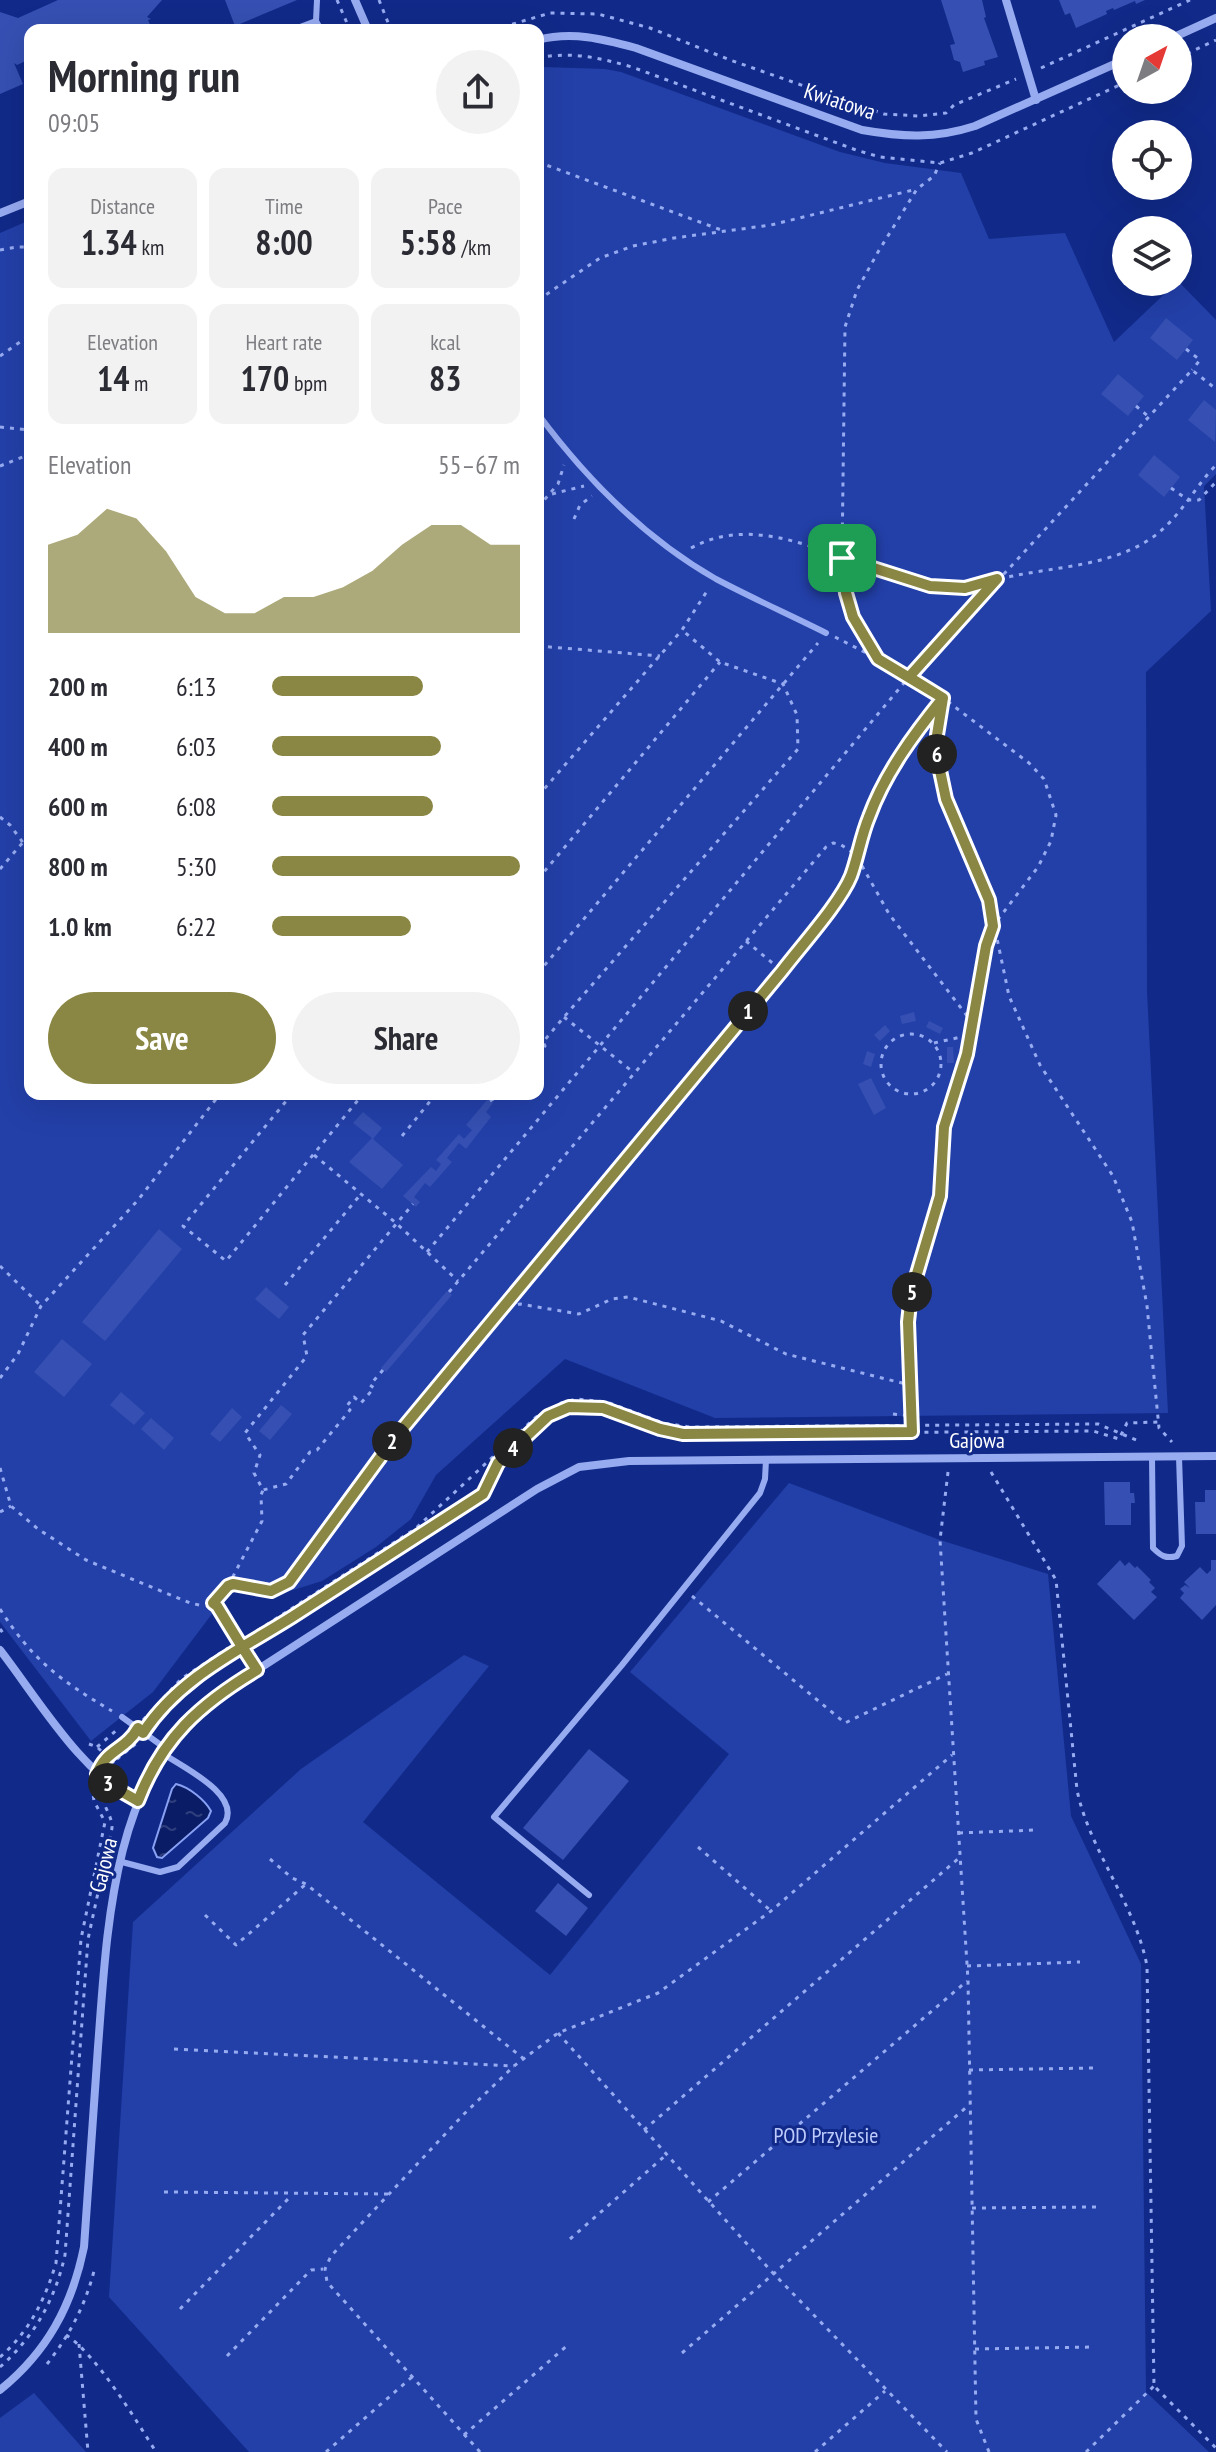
<!DOCTYPE html>
<meta charset="utf-8">
<style>
body{margin:0;font-family:"PT Sans Narrow",sans-serif;background:#f2f2f3;color:#2b2b33;height:100vh;display:flex;flex-direction:column;font-size:30px;white-space:nowrap}
*{box-sizing:border-box;margin:0}
p{font-size:26px;color:#7c7c81}
.icon{flex:none;width:44px;height:44px;fill:none;stroke:currentColor;stroke-width:2;stroke-linecap:round;stroke-linejoin:round}
.map{position:relative;flex:1;overflow:hidden}
.drawer{position:absolute;left:24px;top:24px;width:520px;height:1076px;display:flex;flex-direction:column;background:#fff;border-radius:16px;box-shadow:0 8px 32px #0002}
.drawer>*{flex:none}
.needle{width:52px;rotate:40deg}
.controls{position:absolute;left:1112px;top:24px;display:grid;gap:16px}
.controls a{display:grid;place-items:center;width:80px;height:80px;border-radius:50%;background:#fff;box-shadow:0 8px 32px #0002;font-size:40px}
.pin{position:absolute;display:grid;place-items:center;width:68px;height:68px;color:#fff;margin:-34px;border-radius:16px;box-shadow:0 4px 12px #0006}
.km{position:absolute;width:40px;height:40px;margin:-20px;border-radius:50%;background:#222;color:#fff;font-size:22px;line-height:40px;text-align:center}
.round{display:grid;place-items:center;flex:none;width:84px;height:84px;border-radius:42px;background:#f2f2f3}
.head{display:flex;align-items:center;justify-content:space-between;height:136px;padding:0 24px}
h1{font-size:44px;font-weight:600;line-height:60px}
.figures{display:grid;grid-template-columns:repeat(3,1fr);gap:12px;height:136px;padding:8px 24px}
.figures div{display:grid;align-content:center;border-radius:16px;background:#f2f2f3;text-align:center}
.figures b{font-size:34px;font-weight:600}
.figures small{font-size:22px;font-weight:400}
.figures p{font-size:22px}
.chart{height:224px;padding:16px 24px}
.chart p{display:flex;justify-content:space-between}
.chart svg{width:100%;height:144px;margin-top:8px;fill:#8a8643;opacity:.7}
.primary-button{display:flex;gap:16px;margin-top:auto;padding:16px 24px}
.primary-button a{flex:1;height:92px;border-radius:48px;background:#8a8643;color:#fff;font-size:32px;font-weight:600;line-height:92px;text-align:center}
.primary-button a+a{background:#f2f2f3;color:#2b2b33}
ul{padding:0 24px;list-style:none;font-size:26px}
li{display:grid;grid-template-columns:128px 96px 1fr;align-items:center;height:60px}
li i{height:20px;border-radius:10px;background:#8a8643}
.map>svg:first-child{display:block}
</style>
<div class="map">
<svg width="1216" height="2452" viewBox="0 0 1216 2452">
<defs>
<pattern id="water-ripples" width="26" height="14" patternUnits="userSpaceOnUse" patternTransform="scale(2)"><rect width="26" height="14" fill="#0a1c65"/><path d="M2 4q2-2 4 0t4 0M15 11q2-2 4 0t4 0" fill="none" stroke="#2f3e7c"/></pattern>
</defs>
<rect width="100%" height="100%" fill="#112a89"/>
<g fill="#2340a9">
<path d="M543,67L605,69L621,72L840,152L885,163L961,173L989,239L1065,233L1114,342L1178,281L1216,320V474L1204,486L1211,611L1146,672L1147,992L1168,1413L715,1418L565,1359L436,1475L411,1519L376,1547L322,1581L274,1596L230,1590L153,1692L91,1741L0,1622V233L30,220V1094H538V68Z"/>
<path d="M789,1483L940,1540L1048,1574L1071,1816L1141,1964L1146,2392L1209,2452H249L109,2297L133,1922L301,1769L464,1655L489,1666L363,1822L550,1975L729,1754L630,1672Z"/>
<path d="M34,2393L86,2452H0V2418Z"/>
</g>
<path fill="url(#water-ripples)" stroke="#88a1f4" stroke-width="2" d="M176,1784C189,1787 205,1800 211,1811L208,1818L162,1858L157,1857L153,1848L172,1789Z"/>
<g fill="#3550b2">
<path d="M58,0H162L147,17L151,19L148,20L152,29L149,30H110L108,26L98,30H30V59L17,65L14,63L23,84L0,94V12L18,18Z"/>
<path d="M225,0H297L235,26Z"/>
<path d="M941,0H982L986,17L984,18L998,57L984,61L985,65L963,72L960,62L954,60L950,45L955,44Z"/>
<path d="M1059,0H1145L1136,4L1135,1L1114,10L1113,8L1106,11L1107,14L1076,28L1070,13L1065,15Z"/>
<path d="M1166,318L1193,340L1177,360L1150,338Z"/>
<path d="M1118,374L1144,396L1128,416L1101,394Z"/>
<path d="M1204,400L1216,410L1215,442L1188,420Z"/>
<path d="M1154,455L1180,477L1164,497L1138,475Z"/>
<path d="M914,1012L916,1021L902,1024L900,1016Z"/>
<path d="M929,1021L943,1028L940,1034L926,1027Z"/>
<path d="M885,1025L890,1031L880,1041L874,1035Z"/>
<path d="M947,1047H953L954,1063H947Z"/>
<path d="M867,1051L875,1054L871,1067L863,1064Z"/>
<path d="M871,1078L886,1108L874,1115L858,1084Z"/>
<path d="M488,1099L493,1103L486,1112L491,1117L466,1149L459,1143L447,1158L452,1162L430,1187L425,1183L414,1197L420,1202L416,1207L403,1196L431,1167L436,1171L441,1164L436,1160L459,1134L464,1139L472,1130L466,1125Z"/>
<path d="M363,1112L382,1128L373,1139L403,1165L382,1189L349,1162L372,1138L353,1123Z"/>
<path d="M159,1229L182,1249L105,1341L82,1322Z"/>
<path d="M266,1287L289,1307L279,1319L255,1299Z"/>
<path d="M447,1291L452,1295L386,1372L381,1368Z"/>
<path d="M62,1339L92,1364L64,1397L34,1372Z"/>
<path d="M121,1392L145,1413L134,1425L110,1405Z"/>
<path d="M281,1405L292,1414L270,1440L259,1431Z"/>
<path d="M232,1408L242,1417L220,1442L210,1434Z"/>
<path d="M151,1418L174,1438L164,1450L141,1429Z"/>
<path d="M1104,1482H1130V1493H1134L1135,1503H1131V1525H1105Z"/>
<path d="M1205,1490H1216V1534H1196L1195,1502H1205Z"/>
<path d="M1120,1560L1125,1566L1129,1562L1135,1568L1137,1566L1151,1580L1149,1582L1155,1588L1151,1592L1157,1597L1134,1620L1097,1584Z"/>
<path d="M1211,1560H1216V1605L1202,1620L1180,1598L1184,1593L1180,1589L1185,1585L1190,1588L1184,1582L1200,1567L1207,1574L1211,1570Z"/>
<path d="M589,1749L629,1781L563,1860L523,1828Z"/>
<path d="M558,1883L588,1908L566,1936L535,1911Z"/>
</g>
<g fill="none" stroke-linecap="round" stroke-linejoin="round">
<g stroke="#97abf1" stroke-width="3" stroke-dasharray="4 6" stroke-linecap="butt">
<path d="M337,0L350,30"/>
<path d="M379,0L391,30"/>
<path d="M493,30L550,13L598,14L650,28L730,60L884,114L919,116L946,113L954,105L1016,79"/>
<path d="M538,58C572,51 600,58 632,67L856,150L880,157L940,163L972,153L1126,82"/>
<path d="M1178,58L1216,40"/>
<path d="M1041,68L1190,0"/>
<path d="M538,162L724,231"/>
<path d="M0,250L16,247H30"/>
<path d="M538,300L600,258L633,246L674,238L771,225L917,189"/>
<path d="M1186,349L1200,360L1192,370"/>
<path d="M0,356L30,335"/>
<path d="M1136,406L1149,417"/>
<path d="M0,427L30,430"/>
<path d="M0,466L30,454"/>
<path d="M1171,488L1188,500H1199L1216,482"/>
<path d="M552,494L584,486"/>
<path d="M538,507L558,484L564,465"/>
<path d="M574,519L580,505L592,496"/>
<path d="M691,548C768,506 854,573 930,586C940,588 955,589 966,588C982,585 997,579 1013,576C1057,567 1109,565 1147,541C1178,522 1192,490 1216,465"/>
<path d="M835,637L894,667L943,698L1029,763L1044,779L1056,815L1051,841L1038,867L993,926L986,946L967,1054L944,1127L940,1196L911,1294L908,1322L912,1432"/>
<path d="M538,646L660,656"/>
<path d="M878,659C855,623 846,600 842,558L845,327L857,290L878,252L917,189L934,176L940,163"/>
<path d="M943,701L937,735L938,761L946,799L989,900L1009,996L1040,1065L1113,1176L1132,1222L1147,1306L1159,1428L1172,1442"/>
<path d="M538,796L682,630L709,588"/>
<path d="M0,817L10,825L30,852"/>
<path d="M0,869L30,834"/>
<path d="M538,879L720,662"/>
<path d="M746,941L782,971"/>
<path d="M538,973L818,643"/>
<path d="M564,1017L633,1072"/>
<circle cx="911" cy="1064" r="30"/>
<path d="M934,1043L970,1035"/>
<path d="M538,1055L545,1046L543,1042L564,1017L798,749L797,715L783,684L720,662L682,630"/>
<path d="M538,1058V1059"/>
<path d="M292,1094L183,1226L226,1261L363,1094"/>
<path d="M490,1101L502,1094"/>
<path d="M402,1136L436,1094"/>
<path d="M314,1155L396,1223L458,1281"/>
<path d="M427,1252L909,677L1192,370L1216,389"/>
<path d="M0,1266L40,1305"/>
<path d="M285,1285L361,1194"/>
<path d="M449,1292L826,847L833,843L840,844L856,855L889,914L971,1021"/>
<path d="M499,1311L520,1304L579,1314L612,1299L628,1297L721,1321L786,1354L910,1385"/>
<path d="M383,1370L370,1385L374,1388L361,1403L354,1397L346,1407L350,1410L317,1450L310,1452L286,1484L263,1490L254,1473L260,1455L245,1433L307,1356L303,1335L413,1204"/>
<path d="M0,1378L18,1354L41,1306L138,1200L220,1094"/>
<path d="M893,1414L912,1416"/>
<path d="M0,1468L11,1506L38,1529L86,1560L190,1603L204,1606"/>
<path d="M948,1472L940,1540L968,1980L976,2419L989,2452"/>
<path d="M991,1472L1056,1580L1077,1790C1090,1852 1135,1903 1147,1966L1154,2386L1216,2448"/>
<path d="M0,1512L11,1506"/>
<path d="M228,1586L262,1521L261,1495L263,1490"/>
<path d="M221,1594L233,1584L271,1591L289,1582L393,1440L782,971C802,944 839,906 850,876C858,858 861,837 868,818C885,774 914,735 943,699"/>
<path d="M692,1596L845,1723L947,1674"/>
<path d="M0,1609C32,1660 61,1681 112,1711"/>
<path d="M0,1629L6,1637"/>
<path d="M249,1636L415,1529L536,1417L561,1403L576,1399L607,1402L663,1423L690,1427L1098,1424L1141,1442"/>
<path d="M252,1642L483,1494L498,1463L548,1416L569,1407L603,1408L660,1429L683,1434L1093,1431L1119,1439L1127,1423L1159,1422"/>
<path d="M143,1720L181,1679L228,1648"/>
<path d="M149,1723C169,1692 200,1673 232,1654"/>
<path d="M89,1744L97,1747L114,1763"/>
<path d="M97,1747L118,1729"/>
<path d="M102,1761L110,1752L131,1740"/>
<path d="M112,1768L117,1759L137,1743"/>
<path d="M959,1833L1036,1830"/>
<path d="M698,1847L771,1911"/>
<path d="M270,1859L292,1878L306,1884L524,2059"/>
<path d="M205,1915L236,1945L306,1884"/>
<path d="M967,1966L1080,1962"/>
<path d="M558,2033L772,2272L947,2452"/>
<path d="M174,2049L514,2066"/>
<path d="M969,2070L1095,2068"/>
<path d="M644,2130L959,1858"/>
<path d="M164,2192L390,2194"/>
<path d="M708,2202L967,1981"/>
<path d="M972,2208L1097,2207"/>
<path d="M570,2239L666,2155"/>
<path d="M180,2309L292,2195"/>
<path d="M66,2335C96,2354 136,2420 156,2452"/>
<path d="M79,2344L88,2452"/>
<path d="M975,2349L1095,2347"/>
<path d="M682,2353L969,2105"/>
<path d="M227,2356L311,2270L323,2269"/>
<path d="M0,2357C29,2332 45,2300 56,2263L81,1939L105,1822L94,1801L92,1787"/>
<path d="M47,2364C69,2336 85,2306 94,2271"/>
<path d="M0,2367C34,2337 55,2300 65,2255L88,1939L112,1828C112,1814 102,1806 102,1793"/>
<path d="M464,2435L569,2344"/>
<path d="M326,2452L412,2377"/>
<path d="M480,2452L327,2282L325,2269L331,2256L464,2114L514,2066L558,2033L658,1993L771,1911L952,1755"/>
<path d="M815,2452L885,2391"/>
<path d="M1086,2452L1154,2386"/>
</g>
<g stroke="#97abf1" stroke-width="6">
<path d="M317,0L316,21L321,30"/>
<path d="M292,30L316,21"/>
<path d="M538,414C587,480 644,538 716,579C752,598 790,615 826,633"/>
<path d="M1152,1457L1153,1548C1161,1556 1166,1559 1177,1556L1182,1546L1179,1457"/>
<path d="M217,1606L257,1670"/>
<path d="M122,1717L165,1748"/>
<path d="M122,1862L160,1872L178,1867L225,1823C241,1794 182,1767 162,1753"/>
<path d="M589,1895L494,1817L622,1665L760,1493L765,1479L766,1460"/>
</g>
<g stroke="#97abf1" stroke-width="8">
<path d="M355,0L368,30"/>
<path d="M1006,0L1036,100"/>
<path d="M1172,38L1216,18"/>
<path d="M538,40C572,31 603,39 636,48L862,130C902,137 935,139 975,126L1126,59"/>
<path d="M0,213L30,201"/>
<path d="M0,1650C38,1699 82,1775 138,1801"/>
<path d="M0,2390C47,2352 72,2306 84,2247C89,2181 93,2114 98,2047C107,1931 111,1786 206,1703L537,1489L579,1467L629,1461L1216,1456"/>
</g>
</g>
<g fill="none" stroke-linecap="round" stroke-linejoin="round">
<g stroke="#fff" stroke-width="16">
<path id="route" d="M842,558L846,593L853,617L878,659L943,698C914,734 885,773 869,817C861,836 858,857 851,876C840,903 801,946 782,971L393,1440L289,1582L271,1591L233,1584L228,1586L213,1603L217,1606L239,1642L257,1670C200,1704 162,1738 138,1801L110,1785L97,1774C107,1748 125,1751 138,1728L143,1733C179,1678 238,1651 292,1617C355,1576 419,1535 483,1494L498,1463L548,1416L569,1407L603,1408L660,1429L683,1434L912,1432L908,1322L911,1294L940,1196L944,1127L967,1054L986,946L993,926L989,900L946,799L938,761L937,735L943,698L909,677L997,579L965,588L930,586L842,558"/>
</g>
<use href="#route" stroke="#8a8643" stroke-width="10"/>
</g>
<g text-anchor="middle" dominant-baseline="central" stroke-width="6" stroke-linejoin="round" paint-order="stroke">
<g font-size="22" fill="#fff" stroke="#112a89">
<text transform="translate(840 101) rotate(18)">Kwiatowa</text>
<text x="977" y="1440">Gajowa</text>
<text transform="translate(103 1865) rotate(-76)">Gajowa</text>
</g>
<g font-size="22" fill="#bdcbfc" stroke="#112a89">
<text x="826" y="2135">POD Przylesie</text>
</g>
</g>
</svg>
<div class="controls">
<a><svg class="needle" viewBox="-14 -14 28 28"><path d="M0-13l5 13h-10z" fill="#e53935"/><path d="M0 13l5-13h-10z" fill="#7c7c81"/></svg></a>
<a><svg class="icon" aria-label="locate" viewBox="0 0 24 24"><circle cx="12" cy="12" r="6"/><path d="M12 2v4M12 18v4M2 12h4M18 12h4"/></svg></a>
<a><svg class="icon" aria-label="layers" viewBox="0 0 24 24"><path d="M12 4l9 5-9 5-9-5zM3 14l9 5 9-5"/></svg></a>
</div>
<div class="pin" style="left:842px;top:558px;background:#1e9e55"><svg class="icon" aria-label="arrive" viewBox="0 0 24 24"><path d="M6 21V4h12l-3 4 3 4H6"/></svg></div>
<b class="km" style="left:748px;top:1011px">1</b>
<b class="km" style="left:392px;top:1441px">2</b>
<b class="km" style="left:108px;top:1783px">3</b>
<b class="km" style="left:513px;top:1448px">4</b>
<b class="km" style="left:912px;top:1292px">5</b>
<b class="km" style="left:937px;top:754px">6</b>
<section class="drawer">
<div class="head"><div><h1>Morning run</h1><p>09:05</p></div><a class="round"><svg class="icon" aria-label="share" viewBox="0 0 24 24"><path d="M12 15V3M7 8l5-5 5 5M5 13v7h14v-7"/></svg></a></div>
<div class="figures">
<div><p>Distance</p><b>1.34<small> km</small></b></div>
<div><p>Time</p><b>8:00</b></div>
<div><p>Pace</p><b>5:58<small> /km</small></b></div>
</div>
<div class="figures">
<div><p>Elevation</p><b>14<small> m</small></b></div>
<div><p>Heart rate</p><b>170<small> bpm</small></b></div>
<div><p>kcal</p><b>83</b></div>
</div>
<div class="chart"><p><span>Elevation</span>55–67 m</p>
<svg viewBox="0 0 160 44" preserveAspectRatio="none"><path d="M0 44V17L10 14L20 6L30 9L40 19L50 33L60 38L70 38L80 33L90 33L100 30L110 25L120 17L130 11L140 11L150 17L160 17V44z"/></svg>
</div>
<ul>
<li><b>200 m</b>6:13<i style="width:61%"></i></li>
<li><b>400 m</b>6:03<i style="width:68%"></i></li>
<li><b>600 m</b>6:08<i style="width:65%"></i></li>
<li><b>800 m</b>5:30<i style="width:100%"></i></li>
<li><b>1.0 km</b>6:22<i style="width:56%"></i></li>
</ul>
<div class="primary-button"><a>Save</a><a>Share</a></div>
</section>
</div>
